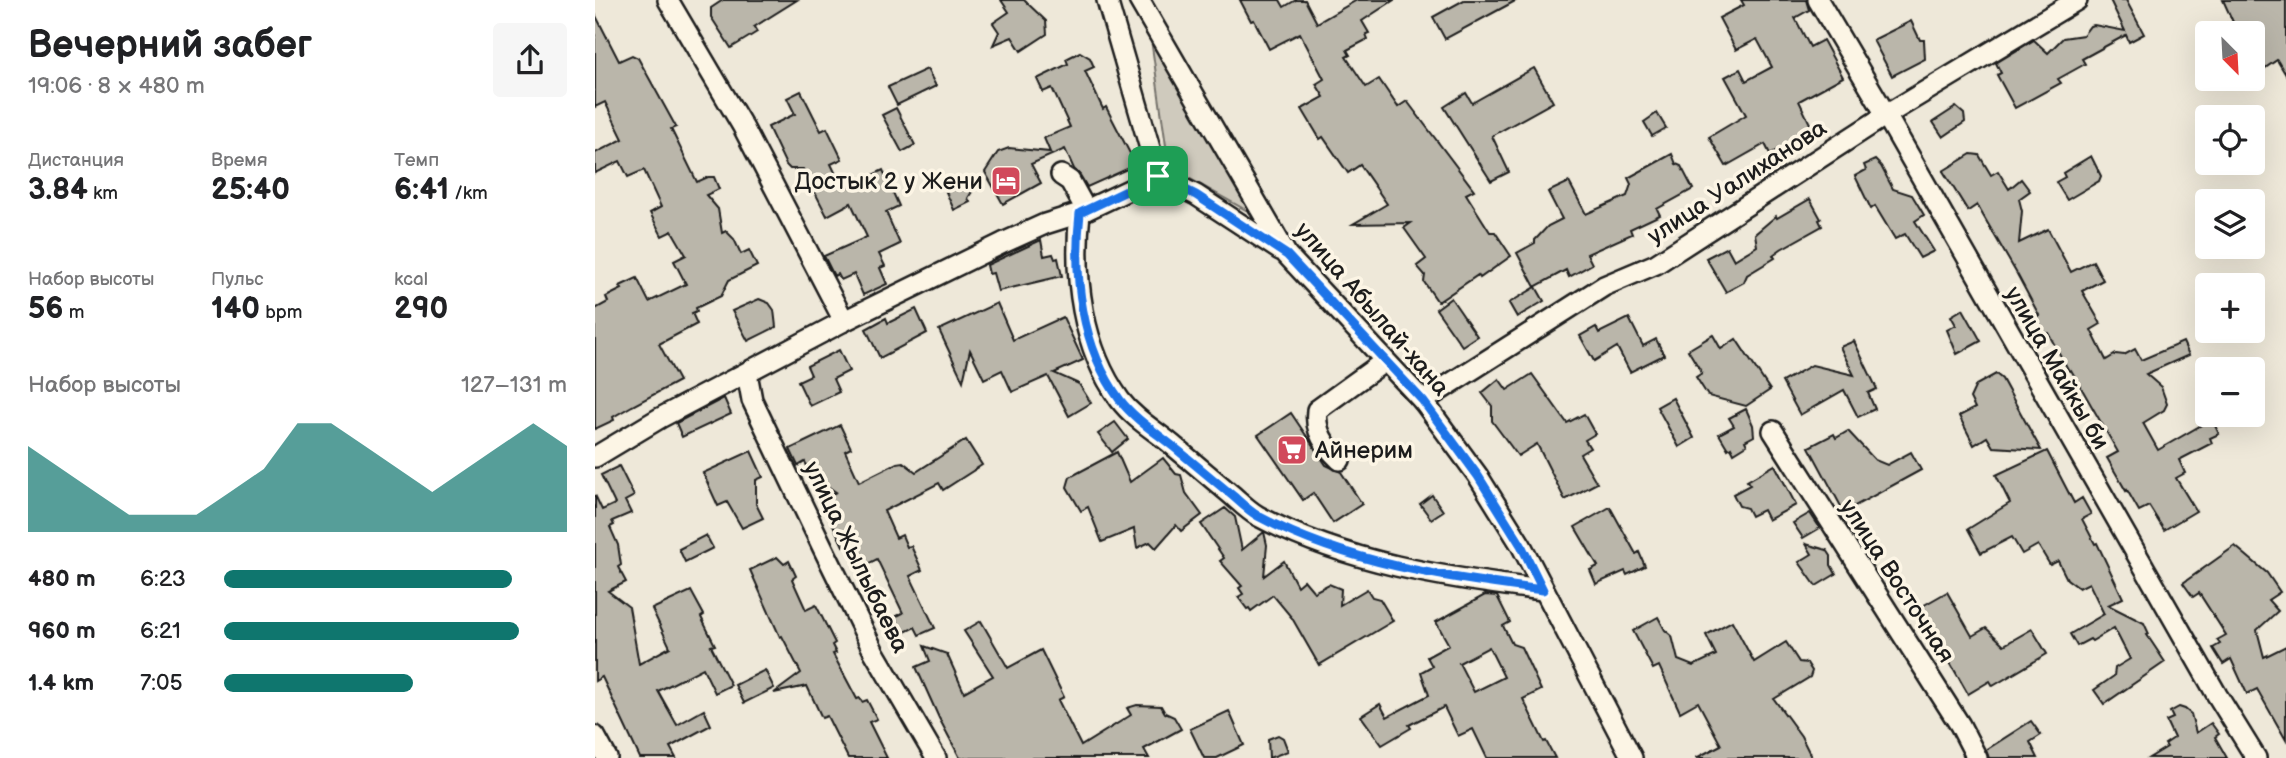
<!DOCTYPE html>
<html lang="ru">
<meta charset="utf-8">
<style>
body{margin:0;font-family:"Balsamiq Sans",sans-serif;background:#f6f6f6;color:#202124;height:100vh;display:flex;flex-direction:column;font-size:26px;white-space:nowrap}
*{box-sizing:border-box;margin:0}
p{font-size:23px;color:#757577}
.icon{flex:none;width:38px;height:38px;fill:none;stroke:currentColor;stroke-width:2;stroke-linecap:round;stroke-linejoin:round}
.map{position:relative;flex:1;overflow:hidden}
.panel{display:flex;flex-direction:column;background:#fff;width:595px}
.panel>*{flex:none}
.needle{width:46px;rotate:156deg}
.controls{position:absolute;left:1600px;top:21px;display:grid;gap:14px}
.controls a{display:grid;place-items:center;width:70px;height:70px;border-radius:7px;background:#fff;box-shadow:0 7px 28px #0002;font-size:35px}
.pin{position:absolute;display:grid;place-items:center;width:60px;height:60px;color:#fff;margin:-30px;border-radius:14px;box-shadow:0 4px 10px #0006}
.round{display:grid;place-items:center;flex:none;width:74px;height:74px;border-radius:7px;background:#f6f6f6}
.summary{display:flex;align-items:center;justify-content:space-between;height:119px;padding:0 28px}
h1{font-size:38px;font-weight:700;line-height:52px}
.stats{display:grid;grid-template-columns:repeat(3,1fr);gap:10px;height:119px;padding:7px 28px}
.stats div{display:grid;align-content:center}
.stats b{font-size:30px;font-weight:700}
.stats small{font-size:19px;font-weight:400}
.stats p{font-size:19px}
.chart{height:196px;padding:14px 28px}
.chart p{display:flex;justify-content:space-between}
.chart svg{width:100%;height:126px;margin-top:7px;fill:#0f766e;opacity:.7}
ul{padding:0 28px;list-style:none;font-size:23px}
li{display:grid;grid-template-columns:112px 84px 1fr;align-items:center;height:52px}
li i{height:18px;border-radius:9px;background:#0f766e}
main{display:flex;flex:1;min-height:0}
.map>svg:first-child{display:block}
</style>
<main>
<section class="panel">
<div class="summary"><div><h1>Вечерний забег</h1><p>19:06 · 8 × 480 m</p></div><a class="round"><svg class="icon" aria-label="share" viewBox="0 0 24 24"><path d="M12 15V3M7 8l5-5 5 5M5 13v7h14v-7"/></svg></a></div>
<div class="stats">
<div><p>Дистанция</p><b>3.84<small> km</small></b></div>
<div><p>Время</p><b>25:40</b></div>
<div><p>Темп</p><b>6:41<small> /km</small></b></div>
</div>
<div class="stats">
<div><p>Набор высоты</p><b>56<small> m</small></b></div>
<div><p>Пульс</p><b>140<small> bpm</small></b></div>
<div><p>kcal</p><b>290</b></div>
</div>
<div class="chart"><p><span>Набор высоты</span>127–131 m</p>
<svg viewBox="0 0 160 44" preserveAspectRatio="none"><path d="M0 44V14L10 22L20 30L30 38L40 38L50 38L60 30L70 22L80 6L90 6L100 14L110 22L120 30L130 22L140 14L150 6L160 14V44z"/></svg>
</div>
<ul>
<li><b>480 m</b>6:23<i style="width:84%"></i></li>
<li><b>960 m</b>6:21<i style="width:86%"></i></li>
<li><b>1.4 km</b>7:05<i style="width:55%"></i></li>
</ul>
</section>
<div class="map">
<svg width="1691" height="758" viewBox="0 0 1691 758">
<rect width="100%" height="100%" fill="#eee8d9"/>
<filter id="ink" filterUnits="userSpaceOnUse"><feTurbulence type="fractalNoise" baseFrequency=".0143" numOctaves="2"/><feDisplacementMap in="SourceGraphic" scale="14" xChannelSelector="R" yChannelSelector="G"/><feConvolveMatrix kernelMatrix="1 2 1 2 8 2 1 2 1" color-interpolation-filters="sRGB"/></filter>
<g filter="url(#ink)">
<path fill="#cfcabd" stroke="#76736c" stroke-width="2" d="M555,32L660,215L574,167Z"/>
<g fill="#bab6aa" stroke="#1c1c1c" stroke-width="2" fill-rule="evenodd">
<path d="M128,0H202L159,27L162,32L136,48L116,17V8Z"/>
<path d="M406,0H429L451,21L452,34L426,51L417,37L398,45L404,32L398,23L414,12Z"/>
<path d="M645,0H685L689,7L701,0H710L722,23L762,0H799L767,21L774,33L771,34L773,39L752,50L755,55L751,57L771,87L784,79L803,107L812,101L879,190L871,194L895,232H900L916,256L885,278L883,275L843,302L829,282L830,275L822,266L831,259L809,228L816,223L758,224L792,204L765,165L753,173L728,137L725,139L707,109L729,97L721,84L729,79L705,33L674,49L659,20L656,21Z"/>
<path d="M869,0H922L850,39L838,17Z"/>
<path d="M1146,0H1211L1214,10L1200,18L1215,47L1228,40L1248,77L1204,101L1218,130L1175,154L1170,144L1131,166L1114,137L1151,115L1130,77L1145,69L1151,81L1177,67L1162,39L1141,50L1124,18L1149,5Z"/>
<path d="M1515,0H1531L1549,34L1534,42L1531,35L1487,59L1490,64L1463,79L1466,83L1420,108L1402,75L1406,73L1401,63L1439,40L1453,53L1468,38L1488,35L1495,26L1499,25L1530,31Z"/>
<path d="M1628,0H1691V75L1682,60L1657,77V33H1616L1638,22Z"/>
<path d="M0,14L24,61L37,55L43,58L81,127L76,129L102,182L113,177H119L124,189L111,195L123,209L127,233L131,231L139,239L146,254L154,250L162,266L134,280L126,296L101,308L102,311L97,313L102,324L64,344L84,381L37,406L18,417L19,420L0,429V309L13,302L11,297L27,289L25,286L42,278L54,302L91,284L79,261L91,255L77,231L67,236L55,213L66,207L49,170L33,177L25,161L0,173V153L28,139L10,102L0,107Z"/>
<path d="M1316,21L1325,40H1329L1330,59L1297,76L1278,40Z"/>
<path d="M485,52L495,58L499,67L490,71L508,109L511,107L541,165L492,187L485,175L479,169L470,149L436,164L446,183L408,204L390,172L403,152L414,148L455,152L449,138L475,127L457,88L448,92L442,79L473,64L471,59Z"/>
<path d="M939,68L958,102L897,136L914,172L896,181L849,107L871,93L877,103Z"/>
<path d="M332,69L341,86L302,105L293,87Z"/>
<path d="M206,91L226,131L232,128L247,159L236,164L248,189L288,170L304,206L291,212L305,244L284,254L290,266L285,268L292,284L268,295L259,274L246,280L243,274L239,276L229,256L272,237L256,203L232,216L208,169H195L191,165L173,127L200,114L192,98Z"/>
<path d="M1361,107L1369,114L1370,122L1348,137L1338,122Z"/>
<path d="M301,108L320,145L307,152L287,115Z"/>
<path d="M1062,113L1071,128L1057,136L1049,122Z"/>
<path d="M1077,154L1081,164L1086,166L1098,189L1062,209L1065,215L1035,229L1037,234L992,254L997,264L974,277L971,270L940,287L922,253L940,243V240L953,226L967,219L953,192L974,182L991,214L1032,196L1036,184L1033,178Z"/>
<path d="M1376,154L1384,155L1396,175L1403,171L1414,189L1426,179L1435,191L1424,199L1427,211L1424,243L1453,229L1476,272L1498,261L1508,280L1487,291L1506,324L1496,330L1511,360L1521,354L1529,355L1540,349L1546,360L1588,342L1594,355L1551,374L1566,387L1572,404L1569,410L1548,423L1563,450L1617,419L1624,434L1615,438L1617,443L1584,460L1590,473L1581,478L1601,511L1569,530L1554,506L1544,511L1532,490L1531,491L1512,458L1523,452L1476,370L1474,371L1453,333L1443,338L1434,320L1444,315L1422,274L1382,205L1373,211L1348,171Z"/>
<path d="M1496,156L1506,176L1504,181L1472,200L1461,182L1470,177L1468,173Z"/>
<path d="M1280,160L1286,166L1298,189L1317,195L1329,215L1320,221L1339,251L1325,258L1310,234L1300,239L1280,206L1276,209L1260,176L1271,170L1269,165Z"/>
<path d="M364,185L380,187L373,198L375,202L359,210L351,192Z"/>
<path d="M1215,199L1226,219L1224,220L1227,226L1186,249L1178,255L1180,258L1152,275L1149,282L1131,292L1111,258L1132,247L1139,260L1162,246L1160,234L1181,216L1182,218Z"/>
<path d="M446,240L449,256L458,254L460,259L463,258L467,276L403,291L398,273L394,274L392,265Z"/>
<path d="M941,287L949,301L922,317L914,303Z"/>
<path d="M856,298L882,336L867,346L841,309Z"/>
<path d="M164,299L174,303L179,310L181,327L153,341L137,311Z"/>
<path d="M402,303L418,340L468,317L488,360L459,373L484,384L496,403L474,416L453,376L417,392L407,370L389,379L375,350L368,381L344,330Z"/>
<path d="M321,309L332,333L285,358L271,329L291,318L293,323Z"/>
<path d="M1368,309L1386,341L1362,354L1352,330L1361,325L1356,316Z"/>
<path d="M1034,318L1048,346L1061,339L1069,355L1035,372L1022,347L999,361L985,336L1001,327L1004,333Z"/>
<path d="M1118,335L1126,349L1141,339L1175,390L1151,406L1113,396L1101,377L1107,373L1093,350Z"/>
<path d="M1259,341L1282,389L1273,393L1280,409L1263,417L1249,390L1205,415L1187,382L1217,365L1259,375L1245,347Z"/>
<path d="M244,350L254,371L238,379L244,392L215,406L203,381L216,375L212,366Z"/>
<path d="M937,374L972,423L989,414L1000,434L990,440L995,448L985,454L1002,483L970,500L942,444L923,456L897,421V406L887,393L904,379L912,390Z"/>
<path d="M1401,374L1407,379L1446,450L1398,447L1392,437L1379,445L1364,416L1380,408L1375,398L1381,385Z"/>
<path d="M129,398L136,414L87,437L81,423Z"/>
<path d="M1078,398L1099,438L1084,447L1062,407Z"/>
<path d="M1151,409L1158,425L1159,436L1150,441L1152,445L1139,453L1136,447L1133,449L1124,434L1139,426L1134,418Z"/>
<path d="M696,413L731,465L746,472L767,504L738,523L718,493L708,500L663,435Z"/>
<path d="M520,422L533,439L517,452L503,434Z"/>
<path d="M245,425L256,448L250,451L264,482L302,463L308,462L321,472L371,440L387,465L348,490L344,483L289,511L301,538L307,535L312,547L316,546L327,570L315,576L340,628L324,635L320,627L308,633L300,617L308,613L282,559L265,568L253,543L248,546L226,499L241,492L217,476L210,462L203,466L195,449Z"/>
<path d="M1253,431L1280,460L1292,465L1316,452L1326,470L1249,512L1214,447L1239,434L1241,438Z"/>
<path d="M156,451L168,477L161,480V504L168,518L147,528L132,502L123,506L108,473Z"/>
<path d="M1452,451L1479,503L1487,498L1496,514L1487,519L1500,544L1502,543L1528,598L1513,605L1549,623L1554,634L1552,635L1570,662L1509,704L1499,690L1519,676L1520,668L1535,659L1519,628L1497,641L1495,639L1482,646L1475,634L1509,614L1494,583L1484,588L1472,579L1463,561L1455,565L1443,545L1427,554L1417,537L1386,553L1373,529L1415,503L1401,475Z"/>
<path d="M522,452L535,482L568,458L581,474L586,475L591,493L607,515L586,531L581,525L561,548L555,542L542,548L539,529L507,542L493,507L486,511L472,487L475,477Z"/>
<path d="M1180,465L1201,505L1173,520L1168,510L1156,516L1152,508L1144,506L1138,494L1155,485L1152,481Z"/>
<path d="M24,466L39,496L30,501L36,513L17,521L19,525L15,527L23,545L26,565L23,567L31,582L13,591L34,607L44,664L75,647L57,609L96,591L109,615L106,617L120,645L116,646L136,685L120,693L108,668L63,691L82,725L109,710L116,725L75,747L81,758H45L7,677L0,681V495L7,510L20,504L6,475Z"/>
<path d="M837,495L848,511L836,519L825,504Z"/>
<path d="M1015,507L1041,554L1044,552L1050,566L1032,575L1030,571L1001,584L995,570L1003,566L980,527Z"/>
<path d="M630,508L640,517L647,550L669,532L672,545L669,576L689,561L702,586L709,580L719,592L734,584L746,589L745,605L772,589L777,597L785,599L798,621L724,665L697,618L678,595L656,611L654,608L652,609L643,597L648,594L644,588L647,586L625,561L629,558L606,524Z"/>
<path d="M1215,513L1225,528L1208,538L1198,523Z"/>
<path d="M111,535L118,548L90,562L84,549Z"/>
<path d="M1211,544L1232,550L1236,556V565L1241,574L1221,586L1204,562L1217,554Z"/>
<path d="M1640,546L1672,573L1685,592L1673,600L1683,611L1662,630L1669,657L1691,646V740L1662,689L1652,694L1636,659L1628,664L1618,648L1625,644L1622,640L1631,635L1604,593L1598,597L1588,583Z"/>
<path d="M182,557L189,564L194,561L201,576L197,579L211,610L221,605L240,643L237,645L241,653L238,654L262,699L265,698L267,702L272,700L282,719L274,722L292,758H253L232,716L227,718L212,686L179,693L206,673L187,636L185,637L155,570Z"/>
<path d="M1352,592L1377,636L1391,628L1409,645L1437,629L1452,654L1398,686L1395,681L1373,694L1324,608Z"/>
<path d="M890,595L902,596L915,622L908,626L917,644L926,647L946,690L928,699L949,742L951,741L960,758H892L878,729L863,736L849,707L814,725L816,728L787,745L766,716L785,704L792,717L834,695L826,672L837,666L832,657L854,645L841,622ZM894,647L909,677L879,692L864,663Z"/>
<path d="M1063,617L1070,630L1077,636L1083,660L1098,666L1121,655L1111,635L1137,621L1159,662L1191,642L1204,662L1212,663L1217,671L1215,677L1179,699L1206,736L1217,758H1101L1126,745L1103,702L1085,712L1064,666L1058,669L1038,631Z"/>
<path d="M386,621L413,668L446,650L469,697L463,700L486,746L536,715L532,708L542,705L566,706L570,713L579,717L586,729L549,749L554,758H365L344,718L321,667L335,661L329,646L352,654L369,692L398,676L369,631Z"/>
<path d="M170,670L179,688L149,703L140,685Z"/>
<path d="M1584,707L1590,709L1596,714L1601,733L1616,723L1624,734L1620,737L1632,758H1554L1572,747L1570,744L1579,738L1571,721L1578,718L1575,712Z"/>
<path d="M634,711L649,745L622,758H609L595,729Z"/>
<path d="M1436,721L1446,735L1435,742L1443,758H1394L1391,750Z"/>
<path d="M683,735L688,738L693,751L674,758L673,739Z"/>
</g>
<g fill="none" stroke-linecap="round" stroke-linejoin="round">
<g stroke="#1c1c1c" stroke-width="24">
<g id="minor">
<path d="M73,0L148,127L249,321"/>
<path d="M512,0L563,176L601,195L685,250"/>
<path d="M544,0L692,255L828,401L883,476L926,545L1037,758"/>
<path d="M1223,0L1291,115L1622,695L1661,758"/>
<path d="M466,175L475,181L491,210"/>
<path d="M485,213C478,276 487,348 525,400C540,420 563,432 581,448C600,464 619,480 638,496C646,503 654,511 663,516C751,563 851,578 948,590"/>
<path d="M152,373L157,400L228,548L279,652L341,758"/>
<path d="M828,401L1009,286L1061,264L1291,115L1482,0"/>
<path d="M1178,431L1365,725L1382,758"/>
<path d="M0,457L65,418L249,321L408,243L450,224L485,213L563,176"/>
<path d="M745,460C730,446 719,431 722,410L790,361"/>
<path d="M0,736L12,758"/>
</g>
</g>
<use href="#minor" stroke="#fcf5e5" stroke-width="19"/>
</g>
</g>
<g fill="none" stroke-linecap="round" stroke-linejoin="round" filter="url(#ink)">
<g stroke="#fff" stroke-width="14">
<path id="route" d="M563,176L601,195L692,255L828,401L883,476L926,545L948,590C851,578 751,563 663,516C654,511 646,503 638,496C620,481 603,467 585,452C565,435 541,421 525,400C486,347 478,276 485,213Z"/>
</g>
<use href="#route" stroke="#1a73e8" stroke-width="9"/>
</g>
<defs>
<g id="hotel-square" transform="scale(1.575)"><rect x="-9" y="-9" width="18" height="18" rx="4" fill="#d1495b" stroke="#fcf5e5"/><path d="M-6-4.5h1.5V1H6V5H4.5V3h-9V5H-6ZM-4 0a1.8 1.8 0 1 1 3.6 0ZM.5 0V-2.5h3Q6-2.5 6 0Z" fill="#fff"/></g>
<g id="supermarket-square" transform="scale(1.575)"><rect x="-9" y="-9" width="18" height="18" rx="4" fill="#d1495b" stroke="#fcf5e5"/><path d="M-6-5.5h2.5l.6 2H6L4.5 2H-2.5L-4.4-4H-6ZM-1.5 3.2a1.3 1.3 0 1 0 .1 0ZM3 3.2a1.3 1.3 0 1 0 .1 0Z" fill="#fff"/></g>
</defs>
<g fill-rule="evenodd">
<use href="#hotel-square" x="411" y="181"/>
<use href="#supermarket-square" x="697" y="450"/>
</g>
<g text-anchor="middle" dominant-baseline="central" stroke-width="7" stroke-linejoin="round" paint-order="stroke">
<g font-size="24" fill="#1c1c1c" stroke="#fcf5e5" text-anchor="end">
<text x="388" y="181">Достык 2 у Жени</text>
<text x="720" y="450" text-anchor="start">Айнерим</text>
</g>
<g font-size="24" fill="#1c1c1c" stroke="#fcf5e5">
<text transform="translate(1142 182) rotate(-33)">улица Уалиханова</text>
<text transform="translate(777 309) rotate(49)">улица Абылай-хана</text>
<text transform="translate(1462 368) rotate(60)">улица Майкы би</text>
<text transform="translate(261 557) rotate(64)">улица Жылыбаева</text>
<text transform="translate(1302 581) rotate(57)">улица Восточная</text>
</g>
</g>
</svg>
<div class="controls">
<a><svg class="needle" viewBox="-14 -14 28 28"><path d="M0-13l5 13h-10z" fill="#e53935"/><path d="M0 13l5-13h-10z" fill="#757577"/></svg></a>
<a><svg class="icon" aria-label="locate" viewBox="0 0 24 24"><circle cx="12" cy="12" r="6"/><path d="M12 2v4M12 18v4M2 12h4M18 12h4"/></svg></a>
<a><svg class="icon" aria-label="layers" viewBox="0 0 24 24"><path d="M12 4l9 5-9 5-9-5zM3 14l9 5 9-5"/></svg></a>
<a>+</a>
<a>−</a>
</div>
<div class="pin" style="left:563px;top:176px;background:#1e9e55"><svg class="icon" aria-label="arrive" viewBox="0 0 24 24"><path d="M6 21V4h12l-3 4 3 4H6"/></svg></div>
</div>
</main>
